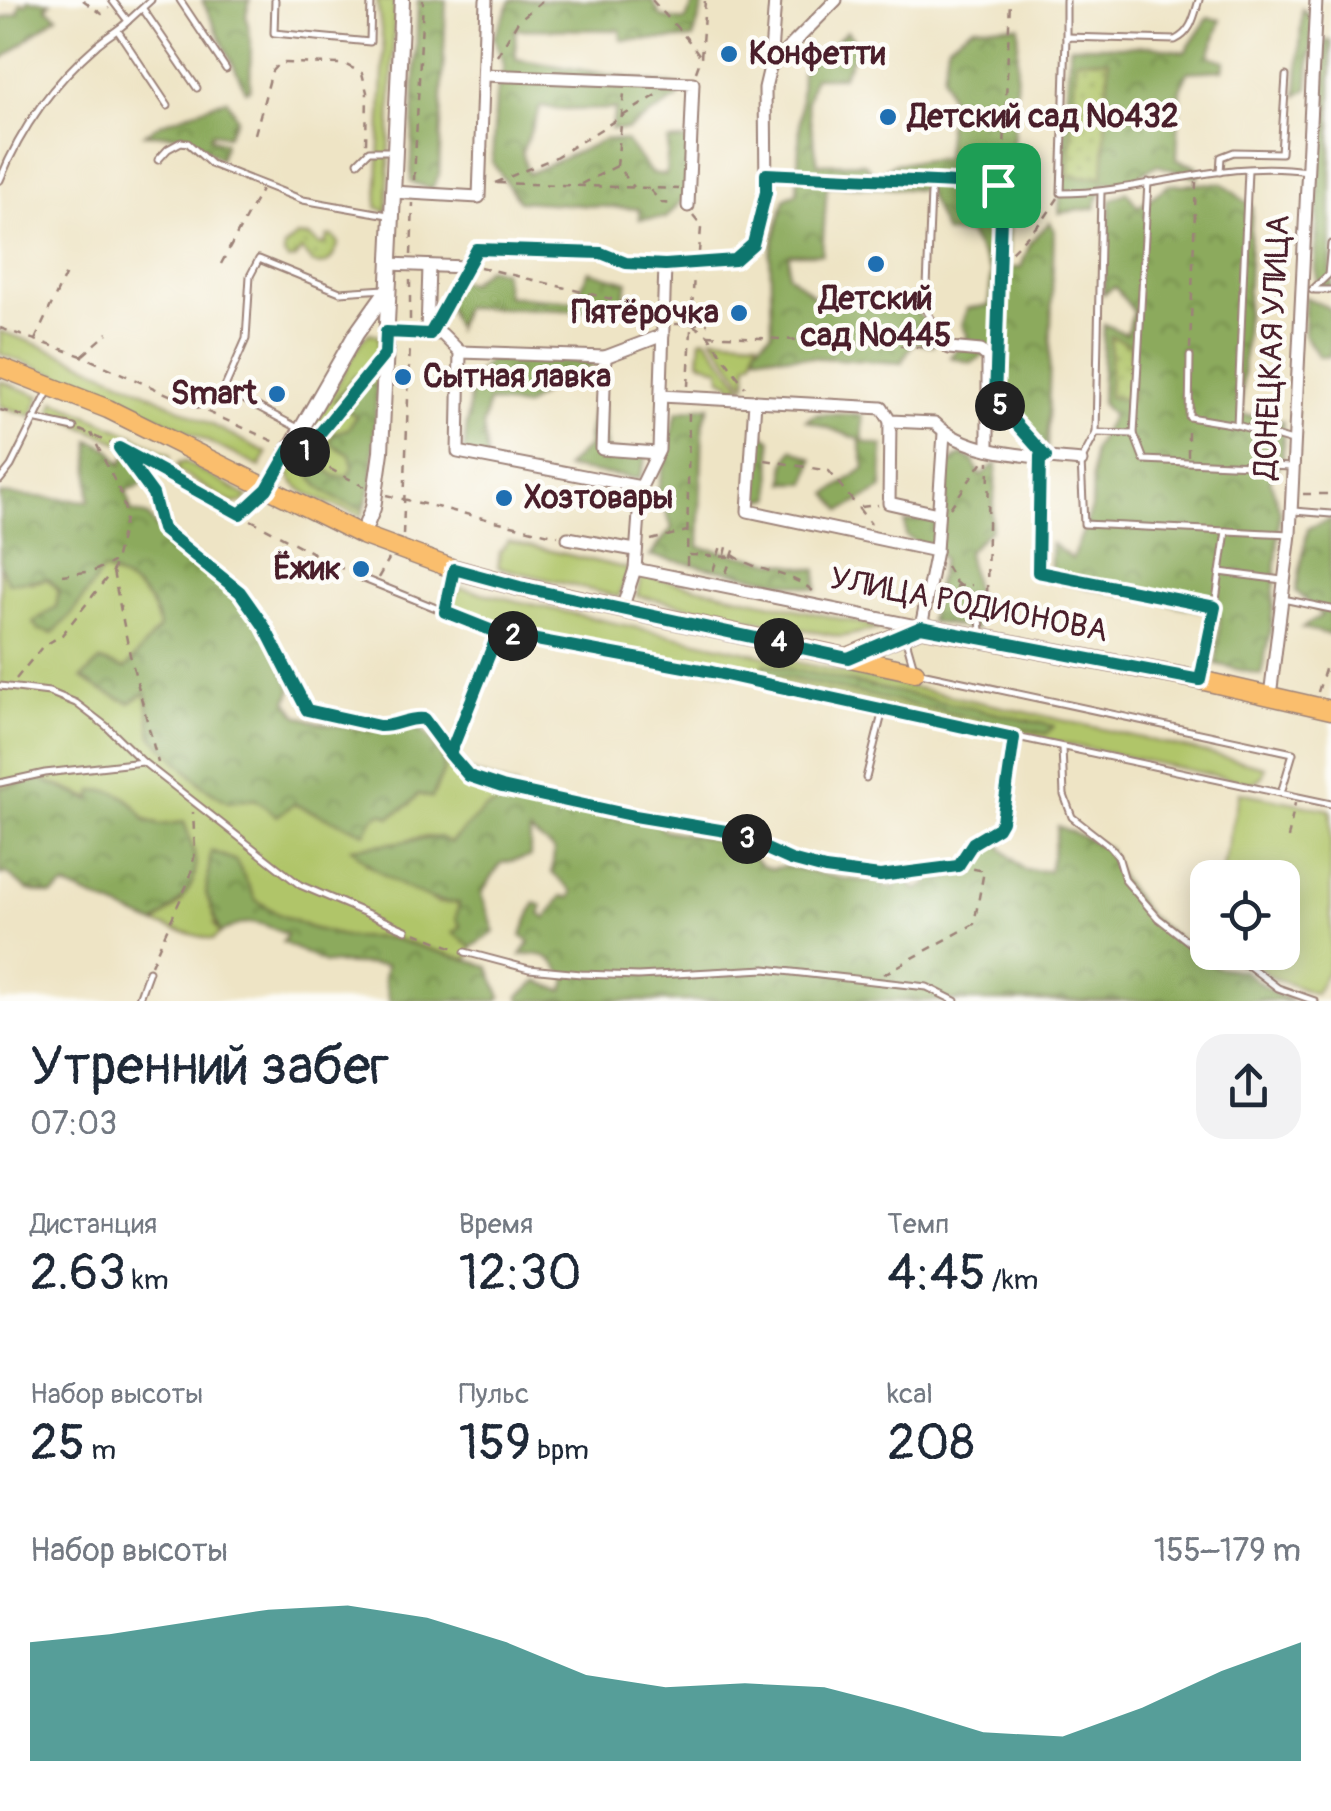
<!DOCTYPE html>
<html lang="ru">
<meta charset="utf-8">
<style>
body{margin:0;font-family:Pangolin,sans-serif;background:#f2f2f3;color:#1f2937;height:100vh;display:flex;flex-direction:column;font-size:38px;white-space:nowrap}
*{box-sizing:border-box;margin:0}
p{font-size:32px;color:#747a83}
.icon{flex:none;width:55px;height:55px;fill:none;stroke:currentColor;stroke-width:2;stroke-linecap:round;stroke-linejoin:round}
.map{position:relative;height:1001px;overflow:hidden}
.details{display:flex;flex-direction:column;background:#fff;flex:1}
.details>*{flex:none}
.controls{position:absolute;left:1190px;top:860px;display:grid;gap:20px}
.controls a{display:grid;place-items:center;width:110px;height:110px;border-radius:20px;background:#fff;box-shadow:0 5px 25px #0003;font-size:50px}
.pin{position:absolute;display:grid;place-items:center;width:85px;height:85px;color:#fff;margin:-42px;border-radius:20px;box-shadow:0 5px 15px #0006}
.km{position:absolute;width:50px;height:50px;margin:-25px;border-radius:50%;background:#222;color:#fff;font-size:28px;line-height:50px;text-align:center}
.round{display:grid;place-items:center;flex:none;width:105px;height:105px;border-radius:30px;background:#f2f2f3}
.summary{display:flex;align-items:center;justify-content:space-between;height:170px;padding:0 30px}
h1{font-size:55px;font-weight:600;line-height:75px}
.figures{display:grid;grid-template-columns:repeat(3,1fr);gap:15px;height:170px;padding:10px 30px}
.figures div{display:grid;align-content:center}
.figures b{font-size:50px;font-weight:600}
.figures small{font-size:28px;font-weight:400}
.figures p{font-size:28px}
.chart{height:280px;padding:20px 30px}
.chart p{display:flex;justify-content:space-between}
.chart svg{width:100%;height:180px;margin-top:10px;fill:#0f766e;opacity:.7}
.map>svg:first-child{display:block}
</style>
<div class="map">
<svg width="1331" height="1001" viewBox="0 0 1331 1001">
<defs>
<pattern id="forest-crowns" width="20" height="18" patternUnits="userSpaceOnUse" patternTransform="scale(2.5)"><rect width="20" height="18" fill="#8caa5d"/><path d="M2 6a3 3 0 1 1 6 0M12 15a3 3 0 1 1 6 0" fill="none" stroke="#748a4d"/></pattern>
<pattern id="park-dots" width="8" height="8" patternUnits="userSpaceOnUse" patternTransform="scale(2.5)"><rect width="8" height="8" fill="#b0c569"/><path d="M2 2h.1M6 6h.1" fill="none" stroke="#919f57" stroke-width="1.8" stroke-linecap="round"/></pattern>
</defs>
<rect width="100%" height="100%" fill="#fdfcf7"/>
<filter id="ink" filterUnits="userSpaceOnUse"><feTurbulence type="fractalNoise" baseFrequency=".01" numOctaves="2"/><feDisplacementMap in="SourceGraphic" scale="20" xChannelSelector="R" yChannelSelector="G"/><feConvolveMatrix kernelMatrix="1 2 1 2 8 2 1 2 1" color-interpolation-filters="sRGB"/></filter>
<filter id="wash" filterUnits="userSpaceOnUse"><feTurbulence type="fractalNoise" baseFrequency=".0048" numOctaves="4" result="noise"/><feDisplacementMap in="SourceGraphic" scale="40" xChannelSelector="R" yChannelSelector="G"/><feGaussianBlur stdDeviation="2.25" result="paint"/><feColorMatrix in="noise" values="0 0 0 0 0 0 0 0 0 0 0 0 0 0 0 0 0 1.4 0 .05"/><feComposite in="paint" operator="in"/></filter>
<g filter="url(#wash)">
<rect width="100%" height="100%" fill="#eee4c5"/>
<g fill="#b0c569" stroke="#7d724a" stroke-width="2.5">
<path d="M377,0H395L387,212L377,207L384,50Z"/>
<path d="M0,331C94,363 179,408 267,453L260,467L112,395L0,354Z"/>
<path d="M370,333L379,336L372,483L362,516C339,506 295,497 288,472L362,340Z"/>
<path d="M712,337L758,340L753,360L748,362L746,385Z"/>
<path d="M706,338L743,387H731V382L721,378L720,369L699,361L701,339Z"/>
<path d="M0,381L40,396L32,416L0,406Z"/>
<path d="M55,401L135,436L170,456V465L57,416L51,410Z"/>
<path d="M185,462L248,497L243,503H231L177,470L178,464Z"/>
<path d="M508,541L629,569L619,597L498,567L500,552Z"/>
<path d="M0,565L31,583L48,579L59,590L52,633L72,614L103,569C130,580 156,597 159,628L125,670L100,661L82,678L146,691L152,736L204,787L294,804L365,833L373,817L382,813L390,817L410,804L418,794L432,797L444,769L443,759L447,760L450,752L468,771L517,788L513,799L485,809L450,843C420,826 390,848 366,864L438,903H459L461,927L454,933L472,947L468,960L390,938L347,937L311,928L278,914L256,900L214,924L220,933L213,940L155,924L183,900L160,825L41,779L0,788Z"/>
<path d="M641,575L882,628L841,637L637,596Z"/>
<path d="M461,588C728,651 998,702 1265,767C1264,777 1259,780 1250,783L618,649L538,637L502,629L454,610L452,597Z"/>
<path d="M1239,792L1331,810V951L1327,972L1315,994L1269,976L1253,961L1234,953L1282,952V878L1221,877Z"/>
</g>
<g fill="url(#forest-crowns)" stroke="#6b6444" stroke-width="2.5">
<path d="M28,0L51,2L46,7L57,16L0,61V19L18,13L21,3L26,5Z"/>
<path d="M202,0H250L246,15L251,42L250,89L246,91Z"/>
<path d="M418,0H446L439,175L432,189L411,182Z"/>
<path d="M511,0H652L661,17L685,21L696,0L703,5L693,39L621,40L620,30L515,29L516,59L682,87L678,98L627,130L611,129L616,109L564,110L541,106L522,152L528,174L606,139L626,141L651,173L666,175L668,141L694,139L689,192L666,218L639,219V209L519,201L492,162L496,96L504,66L494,37Z"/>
<path d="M1302,9L1313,19L1308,89L1297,96Z"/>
<path d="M1208,18L1221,20L1209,56L1225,61L1223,70L1188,72L1180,89L1177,160L1197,166L1198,178L1157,165L1127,182L1103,183L1095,208L1059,213L1070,46H1153L1185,52Z"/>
<path d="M974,26H1019L1007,269L1021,267L1031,242L1050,222L1054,231L1047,450L1001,404L1004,341L972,363L950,357L968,336L962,325L967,308L989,306L991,272L969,234L945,233L926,190L827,185L822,254H789L788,274L821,302L916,312L929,325L933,345L913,343L901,363L755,354L756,346L772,332L770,254L785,198L797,193L802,71L847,31L859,46L842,77H814L807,102L818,164L864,163L876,176L893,164L945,158L950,98L943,76L948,44Z"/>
<path d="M1325,41H1331V286H1319L1315,268Z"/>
<path d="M227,99L237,119L227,136L212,133L210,138L225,143L220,159L186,135L145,134L162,123Z"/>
<path d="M1222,183L1252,207L1241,414L1283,421V459L1270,480L1280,511L1271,628L1261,675L1216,664L1220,614L1051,580V543L1072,559L1092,508L1093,451L1112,416L1101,403L1104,324L1126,334L1134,312L1115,287L1103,294L1111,200L1127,192L1138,207L1169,185Z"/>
<path d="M487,268L503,271L507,296L574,301L589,271L628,282L620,312L463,307L456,330L442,291L450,280L470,283Z"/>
<path d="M1305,297L1331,309V356L1319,357L1304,334Z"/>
<path d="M490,359L600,362L559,382L524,407L488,402L483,426L488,464L463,459L472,379Z"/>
<path d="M355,375L377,387L372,483L364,509C343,504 318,493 309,472L322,456L328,462L327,470L335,476L347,477L353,467L350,455L330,443L333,433L348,429L356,416L334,401Z"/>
<path d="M600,392L607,452L648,451L639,479L565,468L587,447L594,398Z"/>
<path d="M709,406L703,424L699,547L817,570V589L650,556L672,528L658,489L677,412Z"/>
<path d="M816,414L862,415L863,442L883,446L882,489L842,511L828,494L865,468L859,439L806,420Z"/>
<path d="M758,430L771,440L772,498L754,501Z"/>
<path d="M90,440L110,449L121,465L130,448L151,457L154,477L137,487L126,490L131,511L148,516L155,526C181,548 213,568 236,592C261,618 277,656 292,689L287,701L297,715L318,723L380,731L409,724L418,727L429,737L443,759L444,769L432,798L418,794L410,804L389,817L382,813L374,817L365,833L294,804L277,816L255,799L228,802L204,787L152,736L146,692L130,703L100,690L82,678L100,661L125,669L159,628C156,597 130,580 103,570L72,614L53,633L39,630L33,622L56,607L59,590L48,579L8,583L0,565V494L89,501Z"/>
<path d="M793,449L813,459L807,483H785V464Z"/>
<path d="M961,454L972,459L980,476L997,463L991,529L967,552L979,609L975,630L929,621L943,558L906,536L905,522L945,518L947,466Z"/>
<path d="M1331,519V635L1302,628L1322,615L1296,591L1308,528Z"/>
<path d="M764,663L1054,726L1046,734L764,673Z"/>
<path d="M41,779L91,800L93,791C119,787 134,801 146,821L160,825L184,822C205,877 198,886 155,924L65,886L52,895L28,890L6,873L0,875V788Z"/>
<path d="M513,799L657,824L663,830L740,844L762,866L772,869L784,866L844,879L881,882L884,887H895L903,880L917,890L928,884L930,875H936L941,881C966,871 979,851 1001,835L1002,849L1024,870L1049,871L1058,826L1108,848L1121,878L1149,916L1216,967L1243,971L1275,994L1293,1001H521L519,996L538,981L563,991L567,981C554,958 547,952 521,955L530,942L521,936L535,903L543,906L540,914L546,919L562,896L570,898L573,892L552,873L554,850L530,832V857L501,863L481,894L495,932L472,947L453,933L461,927L456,918L459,903C425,904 374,873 351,848L440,837L450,843L485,809Z"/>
<path d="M211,851L236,861L256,900L278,914L311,928L347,937L390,938L488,966L501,997L496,1001H389L384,978L386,965L325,963L282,942L287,935C255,920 251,918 220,933L206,893Z"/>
</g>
<g fill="url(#park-dots)" stroke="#7d724a" stroke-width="2.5">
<path d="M1076,59L1109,60L1103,177L1069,176Z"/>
<path d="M297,236L310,237L320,245L325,244L328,236H333L339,243C334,255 330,268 314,264L301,250L295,259L288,260L284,255V247Z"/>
<path d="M1111,336L1131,345V400L1109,397Z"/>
</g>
</g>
<g filter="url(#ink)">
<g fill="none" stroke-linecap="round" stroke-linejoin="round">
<g stroke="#9c8278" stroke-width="9">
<g id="service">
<path d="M180,0L226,69"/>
<path d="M275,0L274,33L370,42L371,0"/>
<path d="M1199,0C1194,16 1192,32 1175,40L1066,37L1061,193C1143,193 1224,158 1307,171"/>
<path d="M143,9L197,88"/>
<path d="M128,21L151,0"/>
<path d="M118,31L168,106"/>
<path d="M1066,37V0"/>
<path d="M158,160L168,149L181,142L188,143L211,164L303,200L388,215"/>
<path d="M358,162L369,151H391"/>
<path d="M1220,172L1221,157L1234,152L1281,153L1286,76"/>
<path d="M0,180C21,128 54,82 97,45C107,36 119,30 128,21L112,0"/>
<path d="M1148,182L1134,434L1144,460L1291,467"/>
<path d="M931,193L926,310L948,346"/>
<path d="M1101,193L1096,433L1081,461L1084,524L1290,534"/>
<path d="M1312,290L1328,275L1331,244"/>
<path d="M1315,290H1331"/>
<path d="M1190,356L1189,417L1237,425L1292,441"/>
<path d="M33,419L74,428"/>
<path d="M1237,425L1248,170"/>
<path d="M298,428L224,389L246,339L250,276L259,259L340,292L385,289"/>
<path d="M1096,433L1134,434"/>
<path d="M119,447L153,493L162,529L239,592L265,626L307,710L379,727C395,727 407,717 424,719C439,740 455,770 480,780L635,816L726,831L791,860L825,869L880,875L958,866L973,843L998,829L1002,821V807L1014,738"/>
<path d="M122,449L241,514L265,491"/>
<path d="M1040,459L1038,572L1215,607L1201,677"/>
<path d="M0,480L11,466L48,392"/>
<path d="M1294,511L1331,514"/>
<path d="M1220,572L1282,580"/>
<path d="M364,579L498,633L712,672L1331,804"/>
<path d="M979,597L981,634"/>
<path d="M1283,599L1331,609"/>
<path d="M1215,607L1226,531"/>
<path d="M445,612L454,572"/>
<path d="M906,640L914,668"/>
<path d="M921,673L1293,753L1281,793"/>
<path d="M0,686L49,692L76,703L106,726L143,762L300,885L406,930"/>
<path d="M1062,748L1064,795L1072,817L1109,846L1118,856L1125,880L1158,918L1212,960L1249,966L1278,988L1315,1001"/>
<path d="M866,778L883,710"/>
<path d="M0,783L45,773L143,762"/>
<path d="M465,952L529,969L581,974L638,976L765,969L927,987L955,1001"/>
<path d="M138,1001L149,971"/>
</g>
</g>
<g stroke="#9c8278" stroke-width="15">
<g id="minor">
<path d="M770,67L836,0"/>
<path d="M484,75L693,83L688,206"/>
<path d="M392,192L479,197L486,0"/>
<path d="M389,264L465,267L477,249L601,253L625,263L665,265L735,261L753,244L766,192L765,88L770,67L775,0"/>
<path d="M386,332L442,334L460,352L458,452L641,487L635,569"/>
<path d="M427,333L429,266"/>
<path d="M949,348L981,351L988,357V449"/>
<path d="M460,352L605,357L602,449L657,453"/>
<path d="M605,357L663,335"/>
<path d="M755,401L882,408L890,421L935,423C967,456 1038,456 1081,461"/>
<path d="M890,421L889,503L938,514"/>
<path d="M641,487L659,450L665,265"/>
<path d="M568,538L635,550"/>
<path d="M936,551L944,433"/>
<path d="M622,609L635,569L921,627L936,551L748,511L755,401L661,396"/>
<path d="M1270,696L1290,534L1316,0"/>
</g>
</g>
<g stroke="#9c8278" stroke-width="18">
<g id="tertiary">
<path d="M267,489L356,334L388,289"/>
<path d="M362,535L373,508L381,452L402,0"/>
</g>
</g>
<g stroke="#9c8278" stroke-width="21">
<g id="primary">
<path d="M0,367L108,409L362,535L454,569L521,587L915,672"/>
<path d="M848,657L921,627L1200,680L1331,710"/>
</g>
</g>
<g stroke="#9c8278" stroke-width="2.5" stroke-dasharray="8 8" stroke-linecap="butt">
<path d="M83,0L102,14L109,8"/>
<path d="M652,0C669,20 686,35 700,56"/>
<path d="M497,56L518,21L543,0"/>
<path d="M696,72L701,58L705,0"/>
<path d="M255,134L272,71L279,63L344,64L362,73L367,92L366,145"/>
<path d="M617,166L624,93"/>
<path d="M777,174L999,185"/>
<path d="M414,180L423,0"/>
<path d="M495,183L554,158L660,93"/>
<path d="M497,183L679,189"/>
<path d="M581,184L617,166L634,187"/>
<path d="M650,190L662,203L676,204"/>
<path d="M693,216L701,226"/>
<path d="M699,252L701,228"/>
<path d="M411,255L413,203"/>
<path d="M1000,263L1044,219L1058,198"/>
<path d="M221,264L261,190"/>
<path d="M480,267L652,309"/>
<path d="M440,314L459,277"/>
<path d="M410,320V278"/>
<path d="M674,324H708"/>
<path d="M693,325L708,335L745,387"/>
<path d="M0,328L82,356L280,444"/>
<path d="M708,335L938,348"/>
<path d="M35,340L66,273"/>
<path d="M1190,349L1196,182"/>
<path d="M996,350L1010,0"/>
<path d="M83,355L108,333"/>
<path d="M688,386L694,274"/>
<path d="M1000,406L1035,445"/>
<path d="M0,410L23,416"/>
<path d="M80,430L114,445"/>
<path d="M301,454L365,487"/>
<path d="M303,454L371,371"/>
<path d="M1188,456V424"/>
<path d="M765,460L829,471L871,524"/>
<path d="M1303,494H1331"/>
<path d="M386,495L558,536"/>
<path d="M861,507L878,505"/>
<path d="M950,508L983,461"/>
<path d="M251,520L358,577"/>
<path d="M403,535L410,343"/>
<path d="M651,540L687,531"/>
<path d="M689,555L732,557"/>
<path d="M725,555L727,547"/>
<path d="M733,555C758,573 790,571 814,592"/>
<path d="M687,565L689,409"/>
<path d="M946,566L955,582L969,593"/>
<path d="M713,571L721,546"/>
<path d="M113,572L130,655L158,763"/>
<path d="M726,573L735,548"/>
<path d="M62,575L94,571L113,562"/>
<path d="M378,578L389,559"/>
<path d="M939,588L972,585"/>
<path d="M987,593L989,461"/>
<path d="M16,679L42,647L62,635L113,570L126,515L121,494L91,433"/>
<path d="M1318,692L1326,666L1331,664"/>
<path d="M453,748L496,639"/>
<path d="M1288,838L1295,803"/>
<path d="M415,933L459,950"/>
<path d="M151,965L190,878L195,852L193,812"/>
<path d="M884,974L974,924L984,871L969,868"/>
</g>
<use href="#service" stroke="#fff" stroke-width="5"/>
<use href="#minor" stroke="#fff" stroke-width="11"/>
<use href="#tertiary" stroke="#fff" stroke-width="14"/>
<use href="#primary" stroke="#fabe6d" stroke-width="18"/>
</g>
</g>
<g fill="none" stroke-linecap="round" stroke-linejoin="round" filter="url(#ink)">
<g stroke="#fff" stroke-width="20">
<path id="route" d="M998,185L766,174V192L753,244L735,260L665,265L626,263L601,253L477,249L430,334L386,332L385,354L302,455L290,449L267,489L240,514L119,448L153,494L162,529L240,592L264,626L307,710L379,726C395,727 407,717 424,719L450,754L498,633L712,672L1014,738L1002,821L998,828L973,843L958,866L880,876L825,869L791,860L726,831L635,816L502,787L469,776L450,754L498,633L445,612L454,569L520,587L848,658L921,627L1200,680L1215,607L1038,572L1040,456L1046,457L995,400L1002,186L998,185"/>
</g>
<use href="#route" stroke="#0f766e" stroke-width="12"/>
</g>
<g fill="#1f6fb2" stroke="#fdfcf7" stroke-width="4">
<circle cx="729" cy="54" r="10"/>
<circle cx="888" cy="117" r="10"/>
<circle cx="876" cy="264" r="10"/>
<circle cx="739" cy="313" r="10"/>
<circle cx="403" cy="377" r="10"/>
<circle cx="277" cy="394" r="10"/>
<circle cx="504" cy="498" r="10"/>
<circle cx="361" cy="569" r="10"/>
</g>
<g text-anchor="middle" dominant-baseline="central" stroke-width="9" stroke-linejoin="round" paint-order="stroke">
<g font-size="32" font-weight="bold" fill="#4a1f2b" stroke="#fdfcf7" text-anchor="start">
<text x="749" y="54">Конфетти</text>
<text x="908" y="117">Детский сад №432</text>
<text x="876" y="299" text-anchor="middle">Детский<tspan x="876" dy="37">сад №445</tspan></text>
<text x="719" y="313" text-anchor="end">Пятёрочка</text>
<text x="423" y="377">Сытная лавка</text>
<text x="257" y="394" text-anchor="end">Smart</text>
<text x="524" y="498">Хозтовары</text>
<text x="341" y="569" text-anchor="end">Ёжик</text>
</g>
<g font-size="32" fill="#4a1f2b" stroke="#fdfcf7">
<text transform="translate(1272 347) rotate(-87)">ДОНЕЦКАЯ УЛИЦА</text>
<text transform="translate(969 605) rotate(11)">УЛИЦА РОДИОНОВА</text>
</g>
</g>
</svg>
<div class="controls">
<a><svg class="icon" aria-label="locate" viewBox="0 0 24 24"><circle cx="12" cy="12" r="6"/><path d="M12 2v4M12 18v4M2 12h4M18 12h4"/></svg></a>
</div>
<div class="pin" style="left:998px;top:185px;background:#1e9e55"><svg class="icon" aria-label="arrive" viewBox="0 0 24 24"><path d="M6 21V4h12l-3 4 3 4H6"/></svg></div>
<b class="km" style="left:305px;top:452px">1</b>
<b class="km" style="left:513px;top:636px">2</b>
<b class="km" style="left:747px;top:839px">3</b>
<b class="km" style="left:779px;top:643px">4</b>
<b class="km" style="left:1000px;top:406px">5</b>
</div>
<section class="details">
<div class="summary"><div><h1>Утренний забег</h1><p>07:03</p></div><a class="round"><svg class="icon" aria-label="share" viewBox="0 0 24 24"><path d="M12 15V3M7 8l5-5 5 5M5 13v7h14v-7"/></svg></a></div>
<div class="figures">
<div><p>Дистанция</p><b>2.63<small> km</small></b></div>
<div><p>Время</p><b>12:30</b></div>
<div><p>Темп</p><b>4:45<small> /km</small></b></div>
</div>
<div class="figures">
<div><p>Набор высоты</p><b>25<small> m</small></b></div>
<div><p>Пульс</p><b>159<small> bpm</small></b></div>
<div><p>kcal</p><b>208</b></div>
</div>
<div class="chart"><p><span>Набор высоты</span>155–179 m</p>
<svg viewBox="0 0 160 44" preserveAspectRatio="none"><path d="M0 44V15L10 13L20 10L30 7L40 6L50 9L60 15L70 23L80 26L90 25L100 26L110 31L120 37L130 38L140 31L150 22L160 15V44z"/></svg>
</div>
</section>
